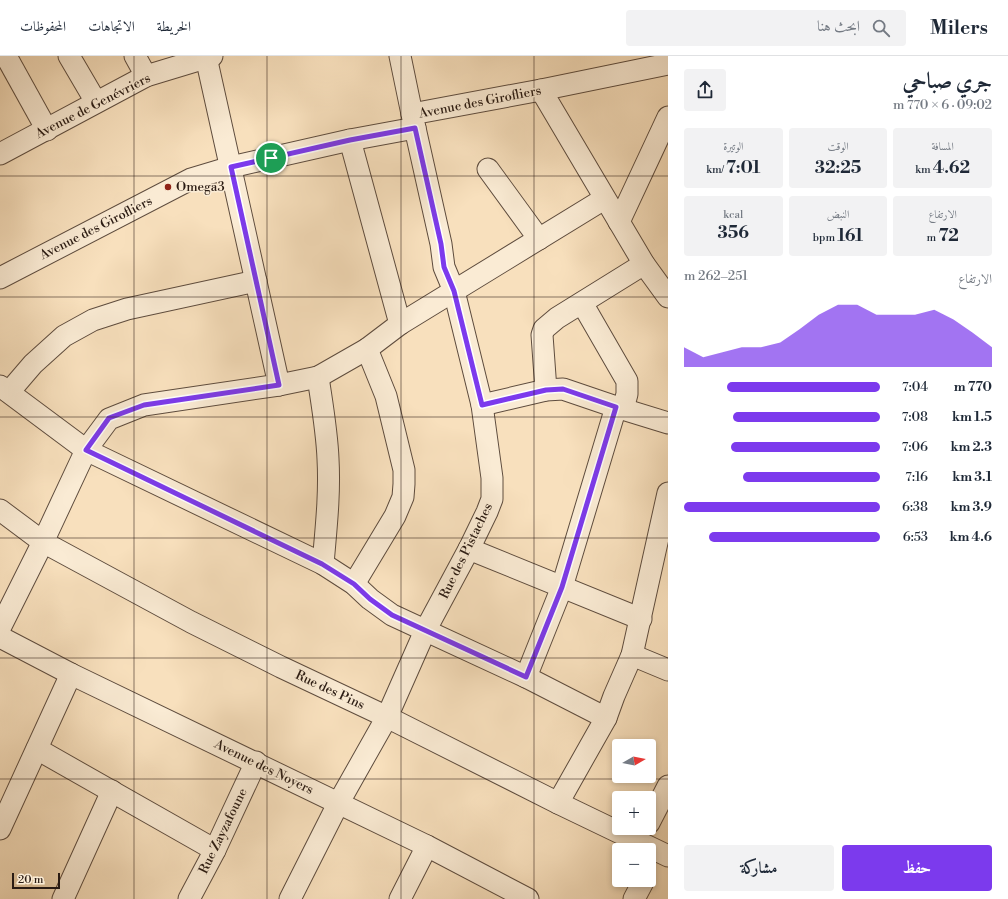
<!DOCTYPE html>
<html lang="ar">
<meta charset="utf-8">
<style>
body{margin:0;font-family:"Libre Bodoni",Amiri,serif;background:#f2f2f3;color:#1f2937;direction:rtl;height:100vh;display:flex;flex-direction:column;font-size:15px;white-space:nowrap}
*{box-sizing:border-box;margin:0}
p{font-size:13px;color:#747a83}
.icon{flex:none;width:22px;height:22px;fill:none;stroke:currentColor;stroke-width:2;stroke-linecap:round;stroke-linejoin:round}
.map{position:relative;flex:1;overflow:hidden;direction:ltr}
.details{display:flex;flex-direction:column;background:#fff;width:340px}
.details>*{flex:none}
.needle{width:26px;rotate:81deg}
.fabs{position:absolute;left:612px;top:683px;display:grid;gap:8px}
.fabs a{display:grid;place-items:center;width:44px;height:44px;border-radius:4px;background:#fff;box-shadow:0 2px 6px #0003;font-size:20px}
.scale{position:absolute;left:12px;bottom:10px;width:48px;box-sizing:border-box;padding-left:4px;border:2px solid #2a1b13;border-top:0;font-size:11px;line-height:14px;white-space:nowrap;color:#2a1b13;-webkit-text-stroke:3px #faebd4;paint-order:stroke}
.pin{position:absolute;display:grid;place-items:center;width:34px;height:34px;color:#fff;margin:-17px;border:2px solid #fff;border-radius:50%;box-shadow:0 1px 4px #0007}
.round{display:grid;place-items:center;flex:none;width:42px;height:42px;border-radius:4px;background:#f2f2f3}
.head{display:flex;align-items:center;justify-content:space-between;height:68px;padding:0 16px}
h1{font-size:22px;font-weight:700;line-height:30px}
.figures{display:grid;grid-template-columns:repeat(3,1fr);gap:6px;height:68px;padding:4px 16px}
.figures div{display:grid;align-content:center;border-radius:4px;background:#f2f2f3;text-align:center}
.figures b{font-size:17px;font-weight:700}
.figures small{font-size:11px;font-weight:400}
.figures p{font-size:11px}
.chart{height:112px;padding:8px 16px}
.chart p{display:flex;justify-content:space-between}
.chart svg{width:100%;height:72px;margin-top:4px;fill:#7c3aed;opacity:.7}
.button{display:flex;gap:8px;margin-top:auto;padding:8px 16px}
.button a{flex:1;height:46px;border-radius:4px;background:#7c3aed;color:#fff;font-size:16px;font-weight:700;line-height:46px;text-align:center}
.button a+a{background:#f2f2f3;color:#1f2937}
ul{padding:0 16px;list-style:none;font-size:13px}
li{display:grid;grid-template-columns:64px 48px 1fr;align-items:center;height:30px}
li i{height:10px;border-radius:5px;background:#7c3aed}
header{display:flex;align-items:center;gap:24px;box-sizing:border-box;height:56px;padding:0 20px;background:#fff;border-bottom:1px solid #e0e1e3}
header strong{font-size:19px}
nav{display:flex;gap:22px;margin-inline-start:auto;font-size:14px}
.search{width:280px;height:36px;background:#f2f2f3;display:flex;align-items:center;gap:10px;box-sizing:border-box;padding:0 14px;border-radius:4px;color:#747a83;font-size:15px}
main{display:flex;flex:1;min-height:0}
.map>svg:first-child{display:block}
</style>
<header>
<strong>Milers</strong>
<div class="search"><svg class="icon" aria-label="search" viewBox="0 0 24 24"><circle cx="10" cy="10" r="6"/><path d="M15 15l6 6"/></svg>ابحث هنا</div>
<nav><a>الخريطة</a><a>الاتجاهات</a><a>المحفوظات</a></nav>
</header>
<main>
<section class="details">
<div class="head"><div><h1>جري صباحي</h1><p>09:02 · 6 × 770 m</p></div><a class="round"><svg class="icon" aria-label="share" viewBox="0 0 24 24"><path d="M12 15V3M7 8l5-5 5 5M5 13v7h14v-7"/></svg></a></div>
<div class="figures">
<div><p>المسافة</p><b>4.62<small> km</small></b></div>
<div><p>الوقت</p><b>32:25</b></div>
<div><p>الوتيرة</p><b>7:01<small> /km</small></b></div>
</div>
<div class="figures">
<div><p>الارتفاع</p><b>72<small> m</small></b></div>
<div><p>النبض</p><b>161<small> bpm</small></b></div>
<div><p>kcal</p><b>356</b></div>
</div>
<div class="chart"><p><span>الارتفاع</span>251–262 m</p>
<svg viewBox="0 0 160 44" preserveAspectRatio="none"><path d="M0 44V32L10 38L20 35L30 32L40 32L50 29L60 21L70 12L80 6L90 6L100 12L110 12L120 12L130 9L140 15L150 23L160 32V44z"/></svg>
</div>
<ul>
<li><b>770 m</b>7:04<i style="width:78%"></i></li>
<li><b>1.5 km</b>7:08<i style="width:75%"></i></li>
<li><b>2.3 km</b>7:06<i style="width:76%"></i></li>
<li><b>3.1 km</b>7:16<i style="width:70%"></i></li>
<li><b>3.9 km</b>6:38<i style="width:100%"></i></li>
<li><b>4.6 km</b>6:53<i style="width:87%"></i></li>
</ul>
<div class="button"><a>حفظ</a><a>مشاركة</a></div>
</section>
<div class="map">
<svg width="668" height="843" viewBox="0 0 668 843">
<rect width="100%" height="100%" fill="#f8e0bd"/>
<filter id="stains"><feTurbulence type="fractalNoise" baseFrequency=".005" numOctaves="4"/><feColorMatrix values="0 0 0 0 .2 0 0 0 0 .09 0 0 0 0 .02 0 0 0 .5 -.17"/></filter>
<radialGradient id="worn" r=".72"><stop offset=".6" stop-color="#630" stop-opacity="0"/><stop offset="1" stop-color="#630" stop-opacity=".3"/></radialGradient>
<g fill="none" stroke-linecap="round" stroke-linejoin="round">
<g stroke="#5e4c3e" stroke-width="23">
<g id="minor">
<path d="M6,0L47,74"/>
<path d="M69,0L96,46"/>
<path d="M135,0L146,20"/>
<path d="M400,0L412,58"/>
<path d="M206,1L279,329"/>
<path d="M541,34L644,208L668,241"/>
<path d="M350,84L400,268"/>
<path d="M0,98L146,20L212,0"/>
<path d="M488,113L539,183"/>
<path d="M619,166L668,61"/>
<path d="M0,222L191,123L231,111L350,84L415,72L412,58L541,34L668,8"/>
<path d="M582,247L627,325V338L623,353"/>
<path d="M318,321C322,348 327,376 328,403C330,438 326,473 323,508"/>
<path d="M0,330L86,394L323,508L354,528L370,543L392,559L526,621L606,662"/>
<path d="M546,334L542,279L544,273L557,262L644,208"/>
<path d="M9,336L33,308L64,280L93,264L127,253L256,225"/>
<path d="M482,349L546,334L563,333L616,351L668,367"/>
<path d="M0,454L43,486L191,566L281,611L387,661L558,747L668,800"/>
<path d="M469,493L641,563"/>
<path d="M354,528L395,460L403,441L404,428V414L386,340L367,293"/>
<path d="M0,572L43,486L86,394L109,363L144,349L279,329L318,321L367,293L400,268L604,143"/>
<path d="M0,581L71,618L427,790L528,843"/>
<path d="M632,599L668,614"/>
<path d="M526,621L562,531L616,351"/>
<path d="M37,693L215,794"/>
<path d="M558,747L606,662L614,640L632,599L668,437"/>
<path d="M649,767L668,730"/>
<path d="M0,773L71,618"/>
<path d="M63,843L112,735"/>
<path d="M189,843L215,794L256,706"/>
<path d="M290,843L339,746L387,661L425,575L469,493L487,456L492,443V422L482,349L454,235L444,211L441,188L415,72"/>
<path d="M400,843L427,790"/>
<path d="M634,843L644,824"/>
</g>
</g>
<use href="#minor" stroke="#faebd4" stroke-width="21"/>
</g>
<g fill="none" stroke-linecap="round" stroke-linejoin="round">
<g stroke="#fff" stroke-width="8">
<path id="route" d="M415,72L441,188L444,211L454,235L482,349L546,334L563,333L616,351L562,531L526,621L392,559L370,543L354,528L322,508L86,394L109,362L144,349L279,329L231,111L350,84Z"/>
</g>
<use href="#route" stroke="#7c3aed" stroke-width="5"/>
</g>
<path fill="none" stroke="#2a1b13" stroke-width="1" stroke-opacity="0.55" d="M134,0V843M267,0V843M401,0V843M534,0V843M0,120H668M0,241H668M0,361H668M0,482H668M0,602H668M0,723H668"/>
<circle fill="#8f2418" stroke="#faebd4" stroke-width="1.5" cx="168" cy="131" r="4"/>
<g text-anchor="middle" dominant-baseline="central" stroke-width="3" stroke-linejoin="round" paint-order="stroke">
<g font-size="13" fill="#2a1b13" stroke="#faebd4">
<text transform="translate(480 46) rotate(-11)">Avenue des Girofliers</text>
<text transform="translate(93 50) rotate(-27)">Avenue de Genévriers</text>
<text transform="translate(96 172) rotate(-27)">Avenue des Girofliers</text>
<text transform="translate(466 495) rotate(-64)">Rue des Pistaches</text>
<text transform="translate(330 634) rotate(25)">Rue des Pins</text>
<text transform="translate(264 711) rotate(26)">Avenue des Noyers</text>
<text transform="translate(223 775) rotate(-64)">Rue Zayzafoune</text>
</g>
<g font-size="13" fill="#2a1b13" stroke="#faebd4" text-anchor="start">
<text x="176" y="131">Omega3</text>
</g>
</g>
<rect width="100%" height="100%" filter="url(#stains)"/>
<rect width="100%" height="100%" fill="url(#worn)"/>
</svg>
<div class="fabs">
<a><svg class="needle" viewBox="-14 -14 28 28"><path d="M0-13l5 13h-10z" fill="#e53935"/><path d="M0 13l5-13h-10z" fill="#747a83"/></svg></a>
<a>+</a>
<a>−</a>
</div>
<div class="scale">20 m</div>
<div class="pin" style="left:271px;top:102px;background:#1e9e55"><svg class="icon" aria-label="arrive" viewBox="0 0 24 24"><path d="M6 21V4h12l-3 4 3 4H6"/></svg></div>
</div>
</main>
